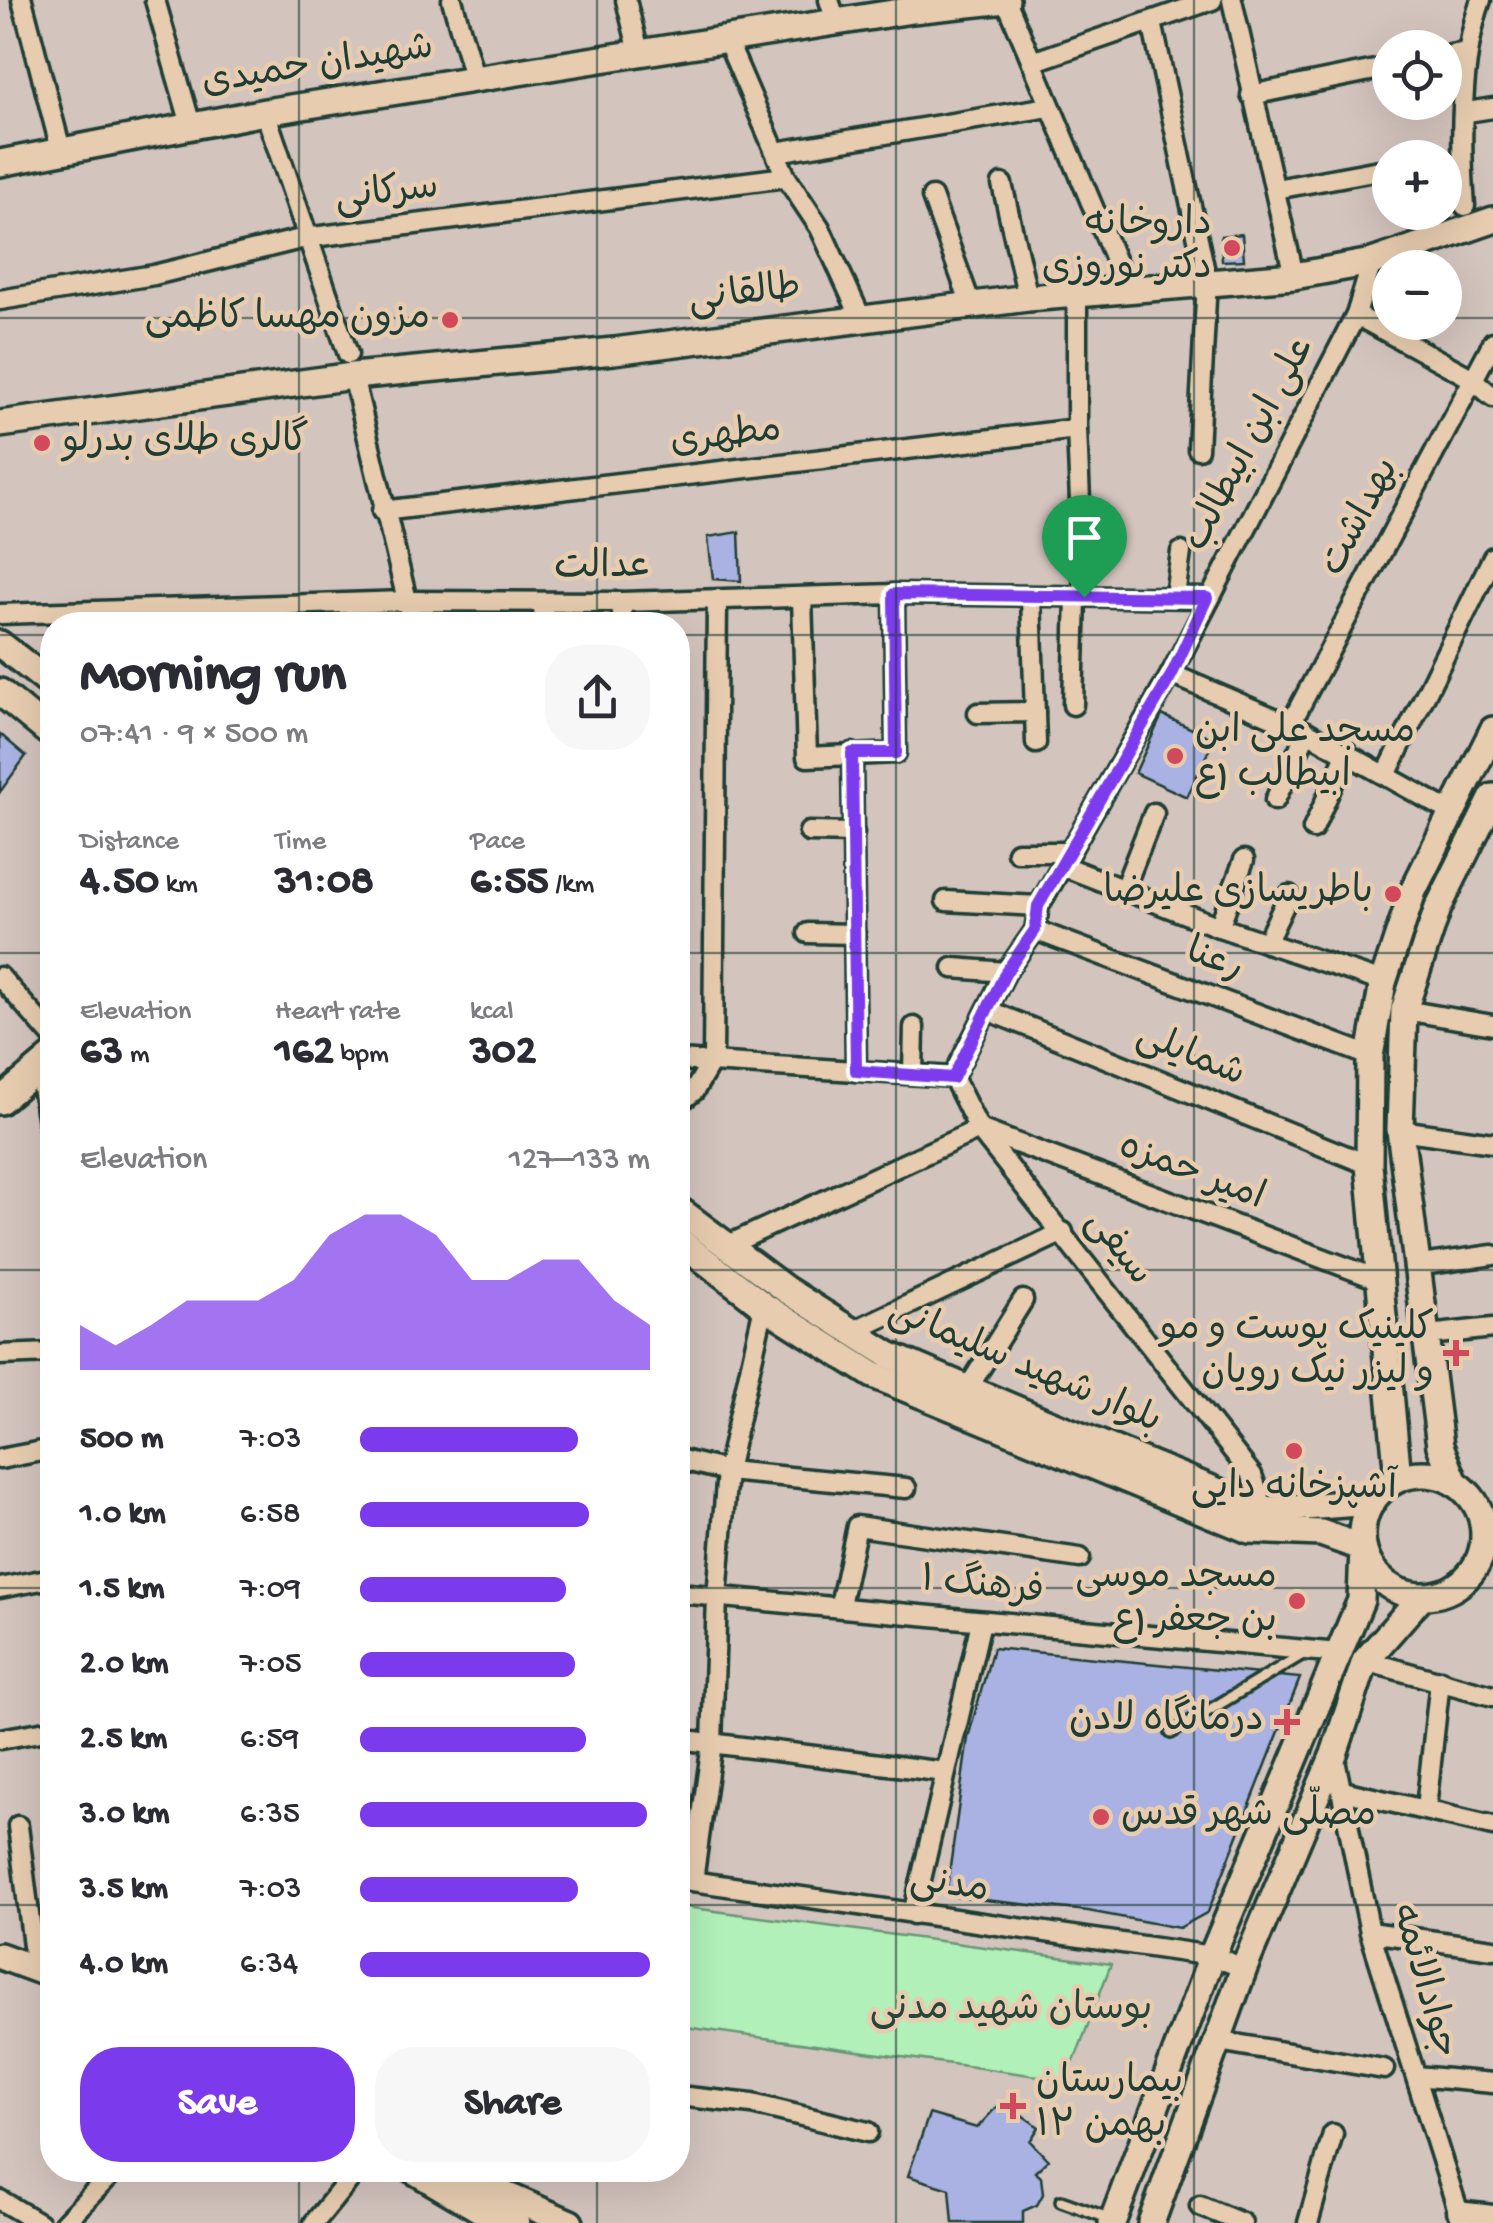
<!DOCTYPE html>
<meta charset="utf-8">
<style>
body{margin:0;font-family:"Gochi Hand","Playpen Sans Arabic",sans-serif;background:#f7f7f7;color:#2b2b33;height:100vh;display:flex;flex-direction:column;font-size:38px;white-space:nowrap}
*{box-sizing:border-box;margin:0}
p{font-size:32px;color:#7c7c81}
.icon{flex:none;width:55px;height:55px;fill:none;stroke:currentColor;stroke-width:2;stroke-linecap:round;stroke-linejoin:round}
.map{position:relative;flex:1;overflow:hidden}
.details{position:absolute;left:40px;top:612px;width:650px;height:1570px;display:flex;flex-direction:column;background:#fff;border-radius:40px;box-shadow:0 10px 40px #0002}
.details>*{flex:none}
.tools{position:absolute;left:1372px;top:30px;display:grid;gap:20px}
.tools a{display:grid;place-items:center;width:90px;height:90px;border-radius:50%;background:#fff;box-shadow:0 10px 40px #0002;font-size:50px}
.pin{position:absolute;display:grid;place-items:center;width:85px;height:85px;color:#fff;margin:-102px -42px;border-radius:50% 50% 50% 0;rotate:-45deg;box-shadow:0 0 10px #0007}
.pin .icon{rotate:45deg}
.round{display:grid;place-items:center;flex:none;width:105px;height:105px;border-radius:40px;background:#f7f7f7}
.head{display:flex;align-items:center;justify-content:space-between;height:170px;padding:0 40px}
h1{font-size:55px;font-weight:700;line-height:75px}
.figures{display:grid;grid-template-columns:repeat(3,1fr);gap:15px;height:170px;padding:10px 40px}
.figures div{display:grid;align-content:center}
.figures b{font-size:42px;font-weight:700}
.figures small{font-size:28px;font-weight:400}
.figures p{font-size:28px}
.chart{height:280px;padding:20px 40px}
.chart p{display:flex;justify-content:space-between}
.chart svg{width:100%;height:180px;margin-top:10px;fill:#7c3aed;opacity:.7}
.action{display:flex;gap:20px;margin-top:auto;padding:20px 40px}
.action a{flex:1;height:115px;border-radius:40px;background:#7c3aed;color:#fff;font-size:40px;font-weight:700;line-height:115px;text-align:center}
.action a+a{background:#f7f7f7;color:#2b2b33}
ul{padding:0 40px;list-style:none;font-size:32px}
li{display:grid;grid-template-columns:160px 120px 1fr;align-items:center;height:75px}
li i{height:25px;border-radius:12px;background:#7c3aed}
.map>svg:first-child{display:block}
</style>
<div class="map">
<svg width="1493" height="2223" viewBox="0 0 1493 2223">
<rect width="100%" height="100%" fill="#d4c4be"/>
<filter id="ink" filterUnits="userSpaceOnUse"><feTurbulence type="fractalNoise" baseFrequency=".01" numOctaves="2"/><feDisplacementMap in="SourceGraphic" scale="20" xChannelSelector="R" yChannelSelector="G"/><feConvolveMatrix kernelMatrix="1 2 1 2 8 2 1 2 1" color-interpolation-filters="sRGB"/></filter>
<g filter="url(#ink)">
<path fill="#b1f0b8" stroke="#689676" stroke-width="2.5" d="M678,1906L1111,1964L1067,2080L678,2026Z"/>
<g fill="#a9b2e2" stroke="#1f3d34" stroke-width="2.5">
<path d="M1242,234L1244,260L1222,261L1221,236Z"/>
<path d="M739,532L741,581L713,579L708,537Z"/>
<path d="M496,613L536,621V625H496Z"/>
<path d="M1162,715L1214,739L1187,797L1135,773Z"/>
<path d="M0,734L26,756L0,792Z"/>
<path d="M993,1648L1300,1678L1208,1912L1179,1928L1088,1911L946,1896L968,1738Z"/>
<path d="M1002,2101L1039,2127L1030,2141L1048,2160L1035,2172L1041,2177L1043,2194L1037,2205L1023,2211V2223H953L950,2189L908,2176L929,2114L977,2128Z"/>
</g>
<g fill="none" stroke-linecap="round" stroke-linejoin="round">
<g stroke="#1f3d34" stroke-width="16">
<g id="lane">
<path d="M1171,1733L1303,1654"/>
<path d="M1061,2201L1111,2219"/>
</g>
</g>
<g stroke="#1f3d34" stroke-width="25">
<g id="street">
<path d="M22,0L61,150"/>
<path d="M155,0L191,125"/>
<path d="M452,0L475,80"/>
<path d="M626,0L639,52"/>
<path d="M829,0L837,24"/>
<path d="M1006,0L1127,288"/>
<path d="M1232,0L1294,276"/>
<path d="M1152,22L1207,281L1198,449"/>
<path d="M726,38L786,177L820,228L862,320"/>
<path d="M1445,56L1466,52"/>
<path d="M1032,62L1212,0"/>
<path d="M1251,95L1390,67"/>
<path d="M265,112L348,354"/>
<path d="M1467,112L1493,108"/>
<path d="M776,152L1049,107"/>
<path d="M1002,184L1028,298"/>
<path d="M1276,189L1390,168"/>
<path d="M932,197L971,305"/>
<path d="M1465,206C1460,144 1460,58 1481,0"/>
<path d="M1077,298V429L1084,597"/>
<path d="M0,300L154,275L305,238L786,177"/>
<path d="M1356,315L1471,378L1493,397"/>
<path d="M353,376L413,625"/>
<path d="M382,511L1077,429"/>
<path d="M1175,596L1181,552"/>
<path d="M1031,597L1036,743"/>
<path d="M802,598L807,757L896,753L894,594"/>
<path d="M621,602L623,625"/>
<path d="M543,603L544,625"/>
<path d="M0,614L406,601L621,602L894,594L1207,598"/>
<path d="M1171,674L1307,732L1451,812"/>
<path d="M1073,705L1076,596"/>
<path d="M978,713L1035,712"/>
<path d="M1290,725L1493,342"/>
<path d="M852,753L856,1071"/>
<path d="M1387,773L1493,557"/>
<path d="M1275,800L1307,732"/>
<path d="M1313,829L1347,752"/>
<path d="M809,832L854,833"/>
<path d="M1017,852H1068"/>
<path d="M1063,866L1219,927L1383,982"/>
<path d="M1124,889L1154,813"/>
<path d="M946,901L1039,906"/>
<path d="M1219,927L1244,860"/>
<path d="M1035,930L1370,1056"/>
<path d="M808,933L855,934"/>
<path d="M1266,943L1289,895"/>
<path d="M953,968L1006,972"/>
<path d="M0,977L52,1036"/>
<path d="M987,1010L1369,1165"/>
<path d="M1404,1010L1493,1025"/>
<path d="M678,1060L953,1077"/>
<path d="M39,1071L52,1145"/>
<path d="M913,1074L914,1027"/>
<path d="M953,1077L1006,972L1035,930L1039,906L1171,674L1356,315L1372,262"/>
<path d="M953,1077L979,1129L1252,1475L1264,1510"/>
<path d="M678,1104L694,1091L713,1059L717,600"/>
<path d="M1400,1130L1493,1143"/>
<path d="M726,1246L979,1129L1380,1280"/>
<path d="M1414,1266L1493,1255"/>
<path d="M851,1332L1063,1232"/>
<path d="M1428,1335L1493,1328"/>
<path d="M0,1355L52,1353"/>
<path d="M968,1388L1023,1300"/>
<path d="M0,1459L52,1449"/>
<path d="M678,1459L727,1471L906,1488"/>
<path d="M0,1588L52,1578"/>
<path d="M678,1593L1339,1653"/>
<path d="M840,1605L857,1526L1080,1558"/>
<path d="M1365,1661L1493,1696"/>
<path d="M0,1739L52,1730"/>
<path d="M678,1739L945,1772"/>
<path d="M1334,1755L1370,1932L1462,2223"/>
<path d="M1343,1791L1493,1826"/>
<path d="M1426,1808L1440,1680"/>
<path d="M18,1826L36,1970"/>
<path d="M678,1879L1212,1956L1244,1968"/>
<path d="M693,1881L712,1743L717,1597L727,1471L764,1306"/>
<path d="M913,1914L981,1622"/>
<path d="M1370,1932L1493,1949"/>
<path d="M1218,2041L1384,2069"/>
<path d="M1416,2076L1493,2083"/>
<path d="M678,2096L752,2104L868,2132"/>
<path d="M0,2200L39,2223"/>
<path d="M1200,2206L1242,2223"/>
<path d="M1457,2211L1493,2215"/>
<path d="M64,2223L115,2170"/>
<path d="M314,2223L357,2170"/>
<path d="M1308,2223L1333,2134"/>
</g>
</g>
<g stroke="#1f3d34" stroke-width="32">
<g id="secondary">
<path d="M0,163L265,112L912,10L1006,0"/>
<path d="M0,424L353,376L614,351L1028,298L1294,276L1372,262L1493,220"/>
<path d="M0,644L52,685"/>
<path d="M0,692L52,735"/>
<path d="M0,1101L52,1057"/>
<path d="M678,1209L785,1289L889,1355L1044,1421L1264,1510L1372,1502"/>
<path d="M678,1240L764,1306L873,1375L1249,1530L1321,1533L1363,1548L1361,1600L1212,1956L1112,2223"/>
<circle cx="1423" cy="1535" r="61"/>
<path d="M1398,1478L1369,1165L1370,1056L1383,982L1413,891L1493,730"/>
<path d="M1455,1483L1440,1446L1400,1130L1404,1010L1438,908L1493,797"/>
<path d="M0,1956L52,1975"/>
<path d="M413,2170L481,2210L516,2223"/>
<path d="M462,2170L489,2188L570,2223"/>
<path d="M1151,2223L1244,1968L1334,1754L1365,1661L1421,1597"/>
</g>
</g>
<use href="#lane" stroke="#e7ccaf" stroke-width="9"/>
<use href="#street" stroke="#e7ccaf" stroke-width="18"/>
<use href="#secondary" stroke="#e7ccaf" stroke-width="25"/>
</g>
</g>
<g fill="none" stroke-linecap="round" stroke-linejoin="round" filter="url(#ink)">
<g stroke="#fff" stroke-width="20">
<path id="route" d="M894,594L1207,598L1172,674L1038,906L1035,930L1006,972L953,1078L856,1071L852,753H896Z"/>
</g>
<use href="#route" stroke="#7c3aed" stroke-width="12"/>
</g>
<path fill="none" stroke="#1f3d34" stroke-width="2.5" stroke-opacity="0.55" d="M299,0V625M597,0V625M896,0V2223M1194,0V2223M0,318H1390M1445,318H1493M0,635H52M678,635H1493M0,953H52M678,953H1493M0,1270H52M678,1270H1493M0,1588H52M678,1588H1493M0,1905H52M678,1905H1493M299,2170V2223M597,2170V2223"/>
<g fill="#d1495b" stroke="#e7ccaf" stroke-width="4">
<circle cx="1232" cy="248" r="10"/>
<circle cx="450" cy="320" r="10"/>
<circle cx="42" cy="443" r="10"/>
<circle cx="1175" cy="756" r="10"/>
<circle cx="1393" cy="894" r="10"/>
<path d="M1451 1338h10v10h10v10h-10v10h-10v-10h-10v-10h10z"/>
<circle cx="1294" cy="1451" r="10"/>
<circle cx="1297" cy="1601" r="10"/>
<path d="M1282 1707h10v10h10v10h-10v10h-10v-10h-10v-10h10z"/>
<circle cx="1101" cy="1817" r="10"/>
<path d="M1008 2091h10v10h10v10h-10v10h-10v-10h-10v-10h10z"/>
</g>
<g text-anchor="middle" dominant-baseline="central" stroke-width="9" stroke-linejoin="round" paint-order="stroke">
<g font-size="38" fill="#1f3d34" stroke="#e7ccaf">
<text transform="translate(318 67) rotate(-9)">شهیدان حمیدی</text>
<text transform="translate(387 195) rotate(-7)">سرکانی</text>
<text transform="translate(745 296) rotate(-7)">طالقانی</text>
<text transform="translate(726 438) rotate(-7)">مطهری</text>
<text transform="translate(1251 445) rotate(-62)">علی ابن ابیطالب</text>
<text transform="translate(1362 518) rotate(-62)">بهداشت</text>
<text transform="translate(603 569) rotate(-1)">عدالت</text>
<text transform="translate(1214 962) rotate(21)">رعنا</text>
<text transform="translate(1190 1057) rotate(22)">شمایلی</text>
<text transform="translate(1191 1174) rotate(21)">امیر حمزه</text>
<text transform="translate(1117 1249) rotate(52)">سیفی</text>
<text transform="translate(1024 1368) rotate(23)">بلوار شهید سلیمانی</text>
<text transform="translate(982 1588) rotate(6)">فرهنگ ۱</text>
<text transform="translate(949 1887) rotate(8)">مدنی</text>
<text transform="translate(1422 1981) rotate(74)">جوادالائمه</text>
</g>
<g font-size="38" fill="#1f3d34" stroke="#e7ccaf" text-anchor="end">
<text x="1212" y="226">داروخانه<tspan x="1212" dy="44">دکتر نوروزی</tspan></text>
<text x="430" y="320">مزون مهسا کاظمی</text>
<text x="62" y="443" text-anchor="start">گالری طلای بدرلو</text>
<text x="1195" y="734" text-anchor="start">مسجد علی ابن<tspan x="1195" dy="44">ابیطالب (ع</tspan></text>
<text x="1373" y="894">باطریسازی علیرضا</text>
<text x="1434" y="1331">کلینیک پوست و مو<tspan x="1434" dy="44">و لیزر نیک رویان</tspan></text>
<text x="1294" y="1490" text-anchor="middle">آشپزخانه دایی</text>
<text x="1277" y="1579">مسجد موسی<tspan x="1277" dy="44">بن جعفر (ع</tspan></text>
<text x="1264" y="1722">درمانگاه لادن</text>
<text x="1121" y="1817" text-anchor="start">مصلّی شهر قدس</text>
<text x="1036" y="2084" text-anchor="start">بیمارستان<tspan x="1036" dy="44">۱۲ بهمن</tspan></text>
</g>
<g font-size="38" fill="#26463b" stroke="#e7ccaf">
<text x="1011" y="2011">بوستان شهید مدنی</text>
</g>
</g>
</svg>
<div class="tools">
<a><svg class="icon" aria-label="locate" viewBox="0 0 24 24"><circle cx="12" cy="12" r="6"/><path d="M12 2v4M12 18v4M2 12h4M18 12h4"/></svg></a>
<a>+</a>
<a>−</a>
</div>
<div class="pin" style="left:1084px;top:597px;background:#1e9e55"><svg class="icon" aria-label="arrive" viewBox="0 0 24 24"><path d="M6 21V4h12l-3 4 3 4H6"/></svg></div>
<section class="details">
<div class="head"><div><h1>Morning run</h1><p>07:41 · 9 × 500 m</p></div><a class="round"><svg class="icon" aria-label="share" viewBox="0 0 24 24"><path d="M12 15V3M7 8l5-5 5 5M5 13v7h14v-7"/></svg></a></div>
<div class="figures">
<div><p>Distance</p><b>4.50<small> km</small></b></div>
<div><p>Time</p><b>31:08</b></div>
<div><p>Pace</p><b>6:55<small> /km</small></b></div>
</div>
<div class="figures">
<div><p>Elevation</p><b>63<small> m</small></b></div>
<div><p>Heart rate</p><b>162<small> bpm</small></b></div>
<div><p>kcal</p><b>302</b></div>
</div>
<div class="chart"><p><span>Elevation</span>127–133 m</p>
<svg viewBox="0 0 160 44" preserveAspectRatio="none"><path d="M0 44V33L10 38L20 33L30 27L40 27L50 27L60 22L70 11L80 6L90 6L100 11L110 22L120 22L130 17L140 17L150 27L160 33V44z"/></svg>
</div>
<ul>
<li><b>500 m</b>7:03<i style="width:75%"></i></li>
<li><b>1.0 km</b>6:58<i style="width:79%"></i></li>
<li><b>1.5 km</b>7:09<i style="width:71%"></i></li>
<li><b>2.0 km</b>7:05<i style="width:74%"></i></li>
<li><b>2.5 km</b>6:59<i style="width:78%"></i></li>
<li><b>3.0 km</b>6:35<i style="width:99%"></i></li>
<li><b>3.5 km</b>7:03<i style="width:75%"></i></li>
<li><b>4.0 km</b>6:34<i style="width:100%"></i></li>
</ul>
<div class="action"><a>Save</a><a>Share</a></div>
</section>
</div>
